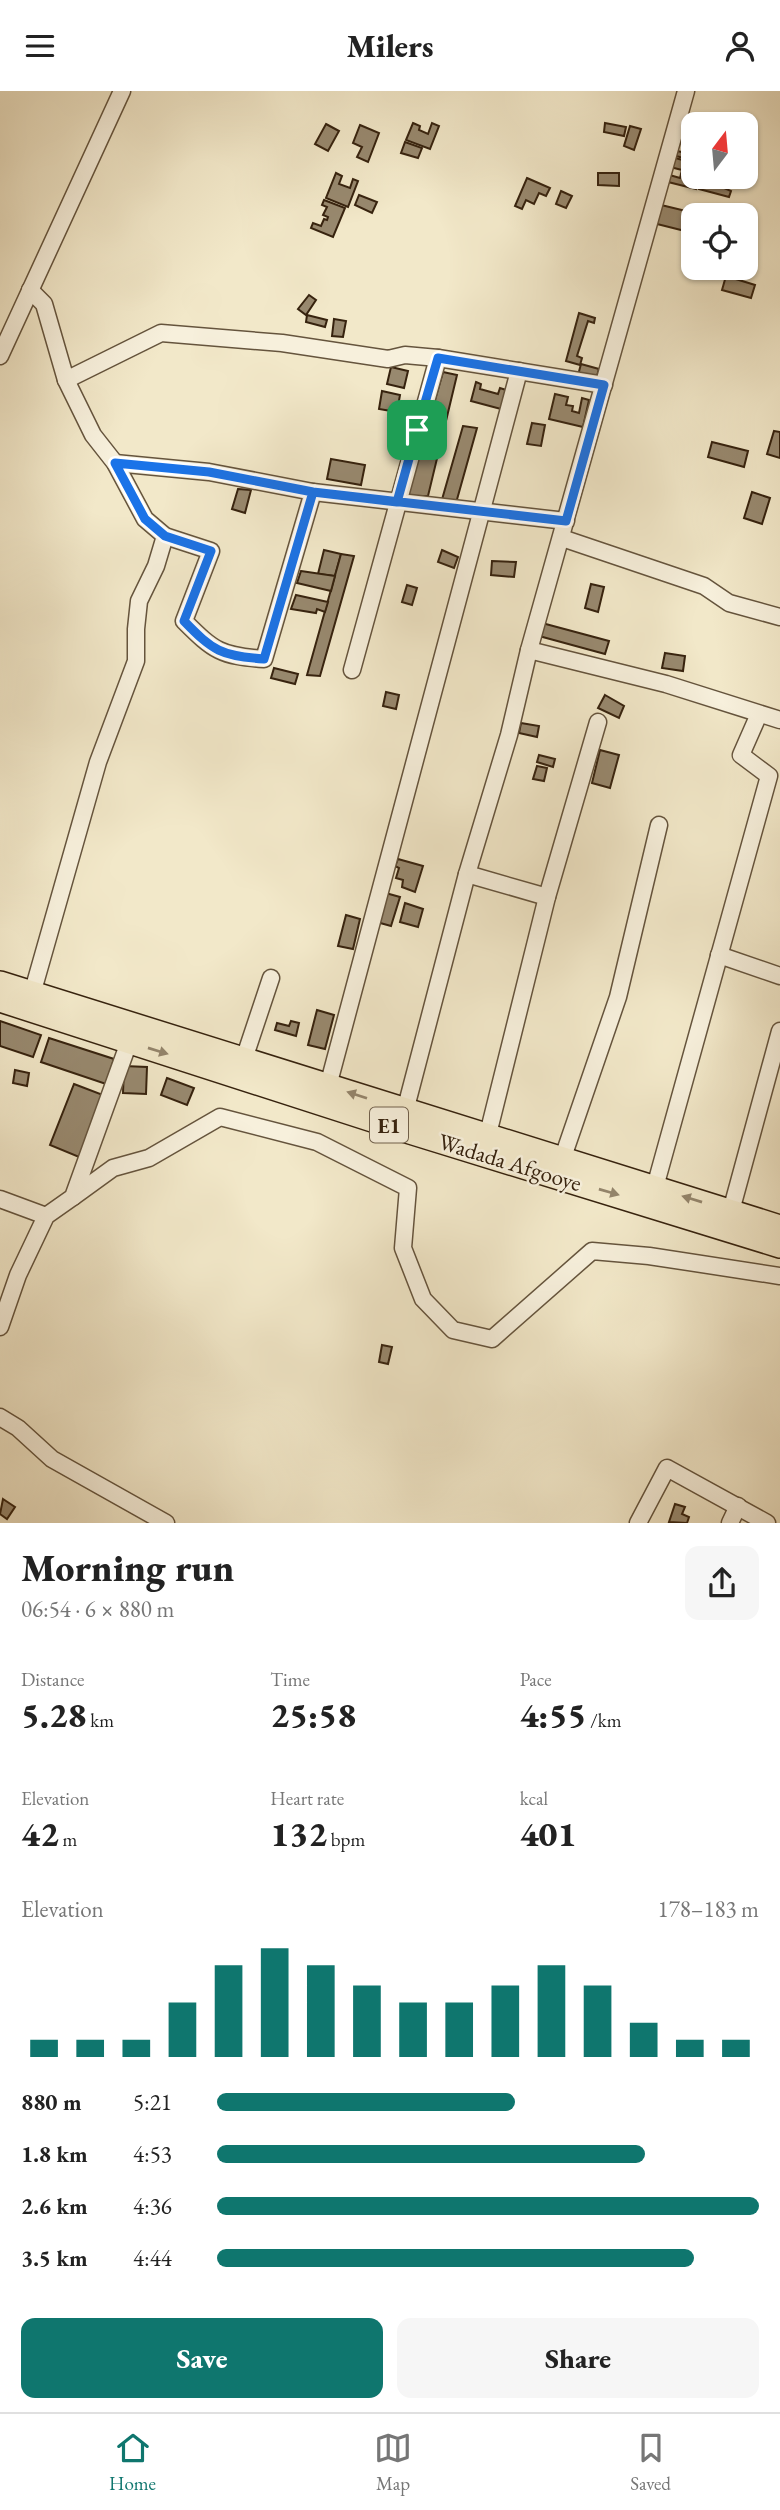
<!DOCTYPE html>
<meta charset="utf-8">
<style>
body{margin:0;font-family:"EB Garamond",serif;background:#f6f6f6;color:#222;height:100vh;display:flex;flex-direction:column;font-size:26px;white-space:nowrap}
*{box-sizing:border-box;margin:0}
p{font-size:23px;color:#767676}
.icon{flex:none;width:38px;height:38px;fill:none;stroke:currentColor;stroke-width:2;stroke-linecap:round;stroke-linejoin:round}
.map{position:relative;height:1432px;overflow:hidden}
.details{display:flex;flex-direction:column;background:#fff;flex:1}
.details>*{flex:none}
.needle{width:46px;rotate:16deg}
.tools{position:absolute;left:681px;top:21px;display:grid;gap:14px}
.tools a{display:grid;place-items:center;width:77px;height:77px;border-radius:14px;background:#fff;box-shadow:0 2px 5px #0004;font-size:35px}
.pin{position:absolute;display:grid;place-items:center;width:60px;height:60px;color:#fff;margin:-30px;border-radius:14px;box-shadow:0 4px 10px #0006}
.round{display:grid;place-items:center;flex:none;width:74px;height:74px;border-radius:14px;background:#f6f6f6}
.overview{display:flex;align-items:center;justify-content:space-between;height:119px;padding:0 21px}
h1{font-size:38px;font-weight:800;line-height:52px}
.stats{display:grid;grid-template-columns:repeat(3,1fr);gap:10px;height:119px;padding:7px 21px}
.stats div{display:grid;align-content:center}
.stats b{font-size:35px;font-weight:800}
.stats small{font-size:19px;font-weight:400}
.stats p{font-size:19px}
.chart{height:196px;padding:14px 21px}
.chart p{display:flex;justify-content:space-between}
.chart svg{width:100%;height:126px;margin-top:7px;stroke:#0f766e;stroke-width:6}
.button{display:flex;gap:14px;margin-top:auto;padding:14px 21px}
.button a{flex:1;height:80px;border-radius:14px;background:#0f766e;color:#fff;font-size:28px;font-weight:800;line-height:80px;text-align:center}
.button a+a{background:#f6f6f6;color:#222}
ul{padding:0 21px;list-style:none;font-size:23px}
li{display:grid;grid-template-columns:112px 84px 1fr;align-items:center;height:52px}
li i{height:18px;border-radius:9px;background:#0f766e}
header{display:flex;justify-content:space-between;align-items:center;height:91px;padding:0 21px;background:#fff;font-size:32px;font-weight:800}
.menu{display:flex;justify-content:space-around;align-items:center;height:98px;border-top:2px solid #e0e0e0;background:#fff;font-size:19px;color:#767676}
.menu a{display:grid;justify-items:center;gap:4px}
.menu .active{color:#0f766e}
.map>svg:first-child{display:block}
</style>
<header><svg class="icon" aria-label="menu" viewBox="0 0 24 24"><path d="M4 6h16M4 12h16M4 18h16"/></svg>Milers<svg class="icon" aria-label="person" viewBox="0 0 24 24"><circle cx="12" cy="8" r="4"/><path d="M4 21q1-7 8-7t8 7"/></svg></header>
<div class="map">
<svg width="780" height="1432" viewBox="0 0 780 1432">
<rect width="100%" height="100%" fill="#f2e8c9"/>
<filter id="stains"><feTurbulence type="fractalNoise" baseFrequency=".00286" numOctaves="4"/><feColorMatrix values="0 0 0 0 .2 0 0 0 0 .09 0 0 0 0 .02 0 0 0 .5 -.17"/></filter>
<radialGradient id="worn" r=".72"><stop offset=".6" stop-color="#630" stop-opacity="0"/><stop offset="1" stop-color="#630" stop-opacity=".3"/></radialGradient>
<g fill="#98896f" stroke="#36220e" stroke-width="2">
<path d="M717,26L743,32V33H715Z"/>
<path d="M413,32L420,35L419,39L428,43L432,32L439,35L430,58L406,49Z"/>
<path d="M605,32L626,36L624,45L604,41Z"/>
<path d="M326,33L339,40L328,60L315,53Z"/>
<path d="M360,34L379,42L368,71L357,66L362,56L353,52Z"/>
<path d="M630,35L641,38L634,59L624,55Z"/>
<path d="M679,42L693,46V70L673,64L674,59L685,62L687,54L676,51Z"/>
<path d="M405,51L422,57L418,67L401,62Z"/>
<path d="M672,66L693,72V86H699L696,98L664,90L666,83L680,87L682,79L670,76Z"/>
<path d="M336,82L342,85L339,93L350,97L353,88L358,90L348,116L326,107Z"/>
<path d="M598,82H619V95L598,94Z"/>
<path d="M702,86H717L715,93L731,100L729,106L699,98Z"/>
<path d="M527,87L550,97L546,105L539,102L534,113L526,109L522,118L515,115Z"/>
<path d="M561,100L572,105L566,117L556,113Z"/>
<path d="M359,104L377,111L372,122L355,114Z"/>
<path d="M324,109L345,117L333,146L311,137L313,132L321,135L324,128L327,129L328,126L323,124L327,116L322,114Z"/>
<path d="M657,113L690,121L685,140L653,132Z"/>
<path d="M726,185L755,194L751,207L722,199Z"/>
<path d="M309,204L316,209L306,224L298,218Z"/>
<path d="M579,222L595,227L594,232L588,230L577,265L582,267L580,274L566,270Z"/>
<path d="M307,224L327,229L325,236L306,231Z"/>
<path d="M334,228L346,230L343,246L332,245Z"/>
<path d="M581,273L599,278L595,292L577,288Z"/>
<path d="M391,276L408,280L404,297L387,293Z"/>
<path d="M443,281L457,284L428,405H407Z"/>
<path d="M476,291L481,293L480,298L498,303L500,297L506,299L501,318L471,310Z"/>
<path d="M382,300L400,304L397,321L379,318Z"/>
<path d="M555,303L568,306L566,314L573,315L572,320L579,322L582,307L589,309L583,336L549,328Z"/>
<path d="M532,332L545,334L541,355L527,353Z"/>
<path d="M463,335L477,337L456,412H441Z"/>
<path d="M774,340L780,341V367L767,363Z"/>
<path d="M712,351L748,360L744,376L708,366Z"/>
<path d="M331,368L365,374L361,394L327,388Z"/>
<path d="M238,398L251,399L245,422L232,418Z"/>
<path d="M752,401L770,407L762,433L744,427Z"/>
<path d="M324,459L341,463L335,485L318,483Z"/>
<path d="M442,459L458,466L454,477L438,471Z"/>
<path d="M341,463L354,465L320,585L307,584Z"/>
<path d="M492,470L516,471L514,486L491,484Z"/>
<path d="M301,480L335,485L331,500L297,492Z"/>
<path d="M591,493L604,496L598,521L585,517Z"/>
<path d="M407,494L417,497L412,514L402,511Z"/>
<path d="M296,504L328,511L325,521L317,518L316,522L291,518Z"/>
<path d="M542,532L609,550L605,563L539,545Z"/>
<path d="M665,562L685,565L683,580L662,577Z"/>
<path d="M274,577L298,583L295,593L271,587Z"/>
<path d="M386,601L399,604L396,618L383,615Z"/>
<path d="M605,604L624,615L619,627L598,617Z"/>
<path d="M521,632L539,635L537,646L519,642Z"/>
<path d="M600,659L619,664L610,697L592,692Z"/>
<path d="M539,664L555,668L553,676L537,671Z"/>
<path d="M537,675L547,677L544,690L533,688Z"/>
<path d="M398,768L423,775L415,801L402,796L403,789L396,787L399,777L395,775Z"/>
<path d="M382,801L400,806L391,835L373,830Z"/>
<path d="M405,812L423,818L418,836L400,831Z"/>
<path d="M346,824L360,828L353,858L338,855Z"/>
<path d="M317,919L334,924L325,958L308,954Z"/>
<path d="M0,930L41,944L33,966L0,955Z"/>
<path d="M291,930L299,932L296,945L275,939L277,932L289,935Z"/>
<path d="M49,947L114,968L106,993L41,971Z"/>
<path d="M124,975L147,976L146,1003L123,1002Z"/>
<path d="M15,979L29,982L27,995L13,992Z"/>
<path d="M167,987L194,997L187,1014L161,1004Z"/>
<path d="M74,993L103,1004L79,1066L50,1054Z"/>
<path d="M382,1254L392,1256L388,1273L379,1271Z"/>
<path d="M3,1408L15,1416L7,1428L0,1423Z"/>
<path d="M675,1413L685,1416L682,1423L689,1426L687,1432L669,1431Z"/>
</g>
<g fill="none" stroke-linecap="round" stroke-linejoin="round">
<g stroke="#65543d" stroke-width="19">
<g id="minor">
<path d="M30,199L44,213L66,289L93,344L115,372L145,428L165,445L211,460L184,530C214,560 221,565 264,568L313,401"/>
<path d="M0,265L122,0"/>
<path d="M66,289L161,242L282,252L388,268L405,264L438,267L604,294"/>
<path d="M115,372L209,381L313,401L566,430"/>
<path d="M562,447L704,495L729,512L780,526"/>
<path d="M529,559L666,593L780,629"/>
<path d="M352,579L438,267"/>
<path d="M467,783L547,806"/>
<path d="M719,864L780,885"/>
<path d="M32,903L98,671L136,570V538L139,510L156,475L165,445"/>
<path d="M244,968L271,887"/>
<path d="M328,995L519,280"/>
<path d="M405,1020L467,783L509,644L529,559L686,0"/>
<path d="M488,1043L547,806L598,631"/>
<path d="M563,1066L618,906L659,734"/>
<path d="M655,1096L769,685L741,664L759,623"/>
<path d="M73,1106L113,1077L149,1067L220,1026L317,1051L408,1097L403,1157L423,1208L453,1239L492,1248L592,1160L649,1165L780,1185"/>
<path d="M0,1108L46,1125"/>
<path d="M731,1120L780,940"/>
<path d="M0,1236L18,1184L46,1125L73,1106L129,951"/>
<path d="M0,1326L18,1337L52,1368L166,1432"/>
<path d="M638,1432L667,1377L767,1432"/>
<path d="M730,1432L738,1415"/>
</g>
</g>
<g stroke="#36220e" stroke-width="26">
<g id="highway">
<path d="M0,892L780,1136"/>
<path d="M0,909L400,1038L780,1155"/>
</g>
</g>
<use href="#minor" stroke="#f7f0dc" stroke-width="16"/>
<use href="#highway" stroke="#f2e8c9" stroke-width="23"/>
</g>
<defs><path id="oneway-solid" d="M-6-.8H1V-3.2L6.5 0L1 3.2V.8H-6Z" transform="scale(1.75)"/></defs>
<g fill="#94856c">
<use href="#oneway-solid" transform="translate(158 960) rotate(17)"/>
<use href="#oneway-solid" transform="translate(357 1004) rotate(-162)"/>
<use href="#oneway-solid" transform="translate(609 1101) rotate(16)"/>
<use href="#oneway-solid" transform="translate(692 1108) rotate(-163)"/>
</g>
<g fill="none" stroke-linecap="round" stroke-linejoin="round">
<g stroke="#fff" stroke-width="14">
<path id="route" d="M417,339L397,411L313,401L209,381L115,372L145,428L165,445L211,460L184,530C213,560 221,565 264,568L313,401L566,430L604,294L438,267L417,339"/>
</g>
<use href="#route" stroke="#1a73e8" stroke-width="9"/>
</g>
<g text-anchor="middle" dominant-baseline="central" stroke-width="5" stroke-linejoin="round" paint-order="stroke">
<rect fill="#f7f0dc" stroke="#70604c" stroke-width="2" x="370" y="1016.5" width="38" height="35" rx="5"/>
<g font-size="21" font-weight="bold" fill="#36220e">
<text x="389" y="1034">E1</text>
</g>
<g font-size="23" fill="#36220e" stroke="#f7f0dc">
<text transform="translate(510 1071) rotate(17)">Wadada Afgooye</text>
</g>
</g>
<rect width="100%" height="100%" filter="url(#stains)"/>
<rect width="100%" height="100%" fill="url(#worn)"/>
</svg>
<div class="tools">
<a><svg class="needle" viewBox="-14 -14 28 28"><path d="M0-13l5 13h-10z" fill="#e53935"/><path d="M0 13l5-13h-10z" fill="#767676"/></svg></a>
<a><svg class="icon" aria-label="locate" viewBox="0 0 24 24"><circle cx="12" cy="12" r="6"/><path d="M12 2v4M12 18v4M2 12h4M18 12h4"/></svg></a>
</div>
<div class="pin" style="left:417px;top:339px;background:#1e9e55"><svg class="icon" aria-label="arrive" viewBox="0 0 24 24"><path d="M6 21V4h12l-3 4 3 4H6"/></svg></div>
</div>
<section class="details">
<div class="overview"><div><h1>Morning run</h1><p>06:54 · 6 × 880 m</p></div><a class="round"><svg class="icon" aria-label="share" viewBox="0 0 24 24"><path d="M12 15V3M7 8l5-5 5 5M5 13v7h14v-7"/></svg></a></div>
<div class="stats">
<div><p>Distance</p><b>5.28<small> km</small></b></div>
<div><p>Time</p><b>25:58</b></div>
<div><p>Pace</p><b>4:55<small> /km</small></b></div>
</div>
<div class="stats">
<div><p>Elevation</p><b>42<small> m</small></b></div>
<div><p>Heart rate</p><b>132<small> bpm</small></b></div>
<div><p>kcal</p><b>401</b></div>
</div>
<div class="chart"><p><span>Elevation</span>178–183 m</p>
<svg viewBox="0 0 160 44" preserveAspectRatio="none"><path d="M5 44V38M15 44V38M25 44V38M35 44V25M45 44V12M55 44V6M65 44V12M75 44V19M85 44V25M95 44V25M105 44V19M115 44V12M125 44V19M135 44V32M145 44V38M155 44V38"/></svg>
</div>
<ul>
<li><b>880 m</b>5:21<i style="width:55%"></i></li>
<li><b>1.8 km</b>4:53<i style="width:79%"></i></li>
<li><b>2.6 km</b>4:36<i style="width:100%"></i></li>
<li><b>3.5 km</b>4:44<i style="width:88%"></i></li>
</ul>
<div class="button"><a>Save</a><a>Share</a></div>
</section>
<nav class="menu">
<a class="active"><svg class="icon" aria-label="home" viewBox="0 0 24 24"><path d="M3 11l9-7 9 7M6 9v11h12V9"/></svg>Home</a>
<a><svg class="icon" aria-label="map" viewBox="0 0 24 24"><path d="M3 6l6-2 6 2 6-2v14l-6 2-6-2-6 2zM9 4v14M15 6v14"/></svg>Map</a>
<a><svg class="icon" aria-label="saved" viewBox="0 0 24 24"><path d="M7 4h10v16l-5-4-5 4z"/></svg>Saved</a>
</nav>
